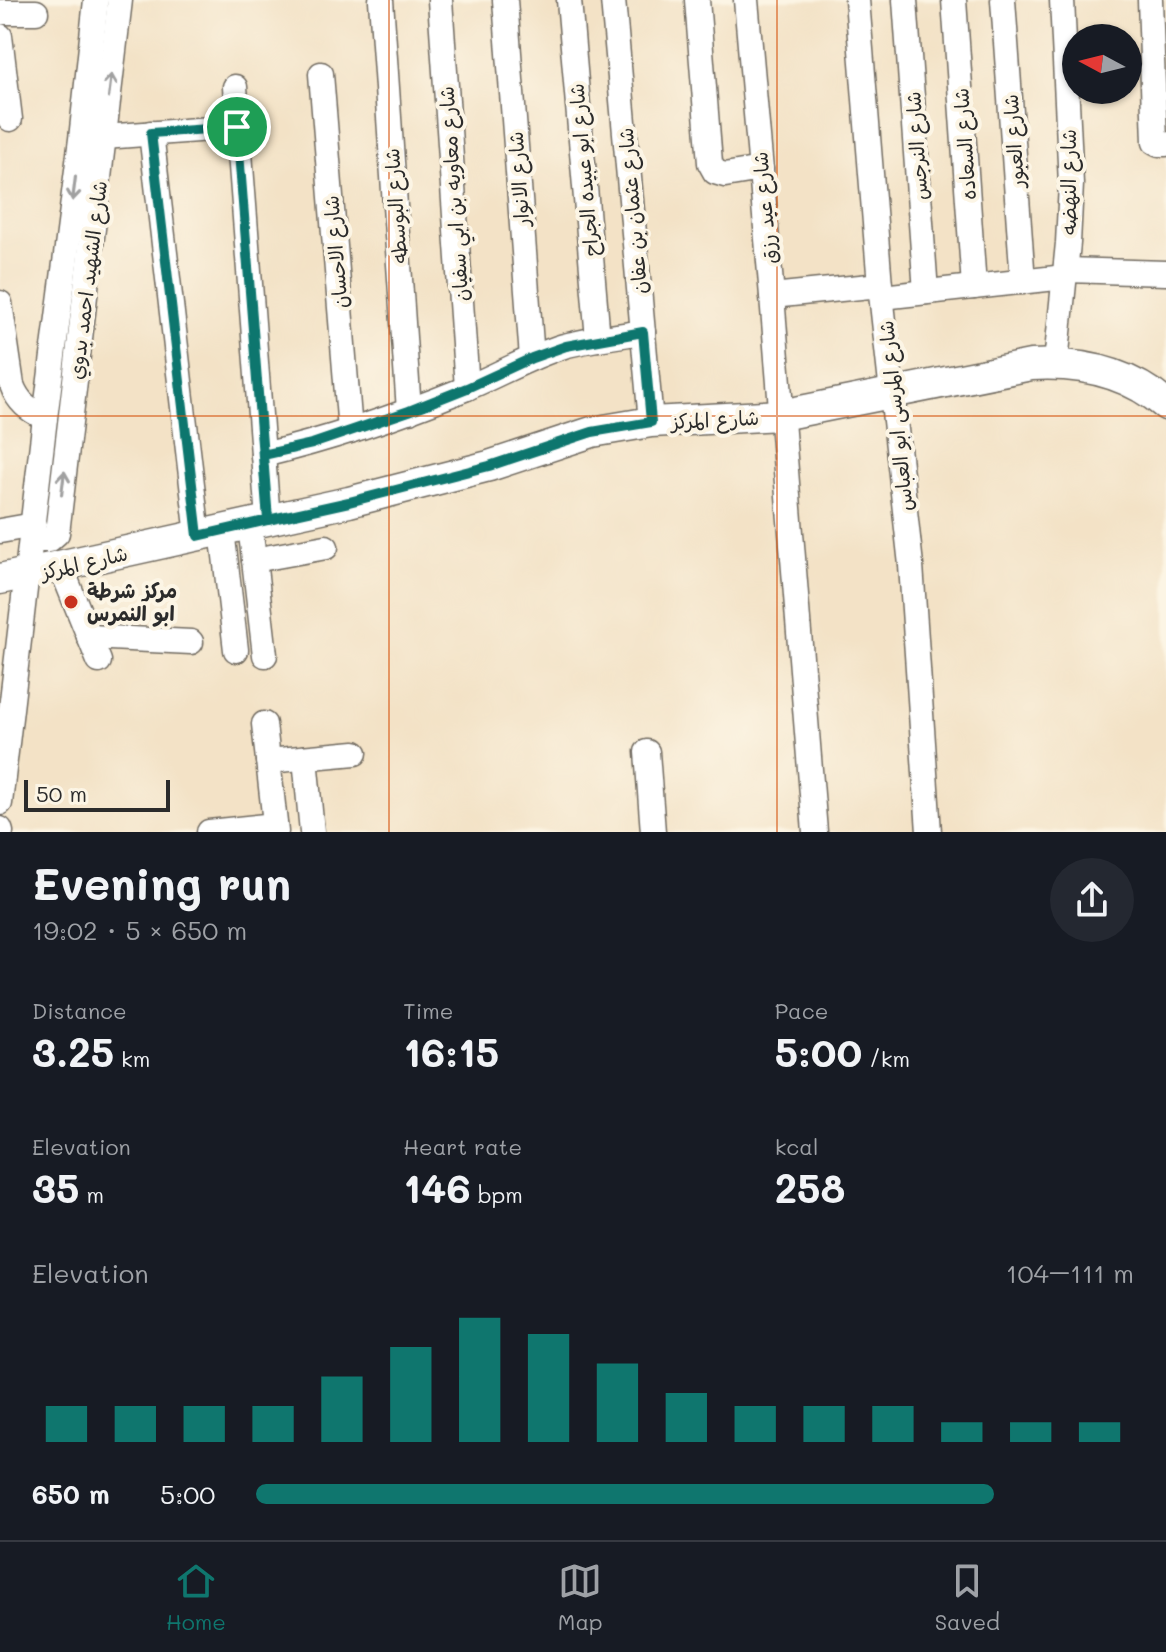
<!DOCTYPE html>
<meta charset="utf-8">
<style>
body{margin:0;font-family:Mali,"Playpen Sans Arabic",sans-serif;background:#242831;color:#f1f3f6;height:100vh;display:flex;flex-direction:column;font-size:30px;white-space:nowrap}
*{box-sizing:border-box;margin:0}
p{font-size:26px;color:#9ea1a6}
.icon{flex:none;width:44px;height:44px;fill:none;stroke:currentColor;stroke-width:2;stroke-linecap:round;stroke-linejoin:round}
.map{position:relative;height:832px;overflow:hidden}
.details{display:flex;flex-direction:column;background:#171b24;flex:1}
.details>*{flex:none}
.needle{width:52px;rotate:277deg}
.tools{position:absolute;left:1062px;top:24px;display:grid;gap:16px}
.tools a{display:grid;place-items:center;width:80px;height:80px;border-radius:50%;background:#171b24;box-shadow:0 2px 6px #0004;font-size:40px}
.scale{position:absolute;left:24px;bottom:20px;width:146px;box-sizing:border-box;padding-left:8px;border:4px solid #2b2b2b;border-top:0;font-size:22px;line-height:28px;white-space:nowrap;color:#2b2b2b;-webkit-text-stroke:6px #fcf5e5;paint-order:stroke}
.pin{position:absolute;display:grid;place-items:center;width:68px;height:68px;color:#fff;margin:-34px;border:4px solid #fff;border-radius:50%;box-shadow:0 2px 8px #0007}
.round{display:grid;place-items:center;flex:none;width:84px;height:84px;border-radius:42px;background:#242831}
.overview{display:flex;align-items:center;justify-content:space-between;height:136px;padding:0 32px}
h1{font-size:44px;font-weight:800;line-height:60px}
.metrics{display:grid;grid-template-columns:repeat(3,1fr);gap:12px;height:136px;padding:8px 32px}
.metrics div{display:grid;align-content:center}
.metrics b{font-size:40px;font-weight:800}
.metrics small{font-size:22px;font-weight:400}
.metrics p{font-size:22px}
.chart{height:224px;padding:16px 32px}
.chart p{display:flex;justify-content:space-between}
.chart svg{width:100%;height:144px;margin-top:8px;stroke:#0f766e;stroke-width:6}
ul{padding:0 32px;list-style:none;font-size:26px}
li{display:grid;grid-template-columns:128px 96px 1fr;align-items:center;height:60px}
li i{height:20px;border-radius:10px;background:#0f766e}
.menu{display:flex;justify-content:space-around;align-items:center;height:112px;border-top:2px solid #363941;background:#171b24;font-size:22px;color:#9ea1a6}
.menu a{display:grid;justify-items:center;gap:4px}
.menu .selected{color:#0f766e}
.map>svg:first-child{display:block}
</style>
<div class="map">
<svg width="1166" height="832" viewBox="0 0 1166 832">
<rect width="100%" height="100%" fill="#fcf5e5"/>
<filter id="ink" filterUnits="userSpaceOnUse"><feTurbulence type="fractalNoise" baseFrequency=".0125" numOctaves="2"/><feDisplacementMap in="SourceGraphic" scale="16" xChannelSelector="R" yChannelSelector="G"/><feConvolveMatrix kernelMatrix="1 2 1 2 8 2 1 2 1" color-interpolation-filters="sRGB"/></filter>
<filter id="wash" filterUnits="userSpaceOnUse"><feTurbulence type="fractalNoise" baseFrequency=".006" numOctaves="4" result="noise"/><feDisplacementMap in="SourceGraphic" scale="32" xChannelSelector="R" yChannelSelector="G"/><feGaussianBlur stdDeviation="1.8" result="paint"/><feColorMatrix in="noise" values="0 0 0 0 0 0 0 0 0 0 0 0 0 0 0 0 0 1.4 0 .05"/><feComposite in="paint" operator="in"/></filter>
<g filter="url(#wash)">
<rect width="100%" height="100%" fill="#f3e2c6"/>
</g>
<g filter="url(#ink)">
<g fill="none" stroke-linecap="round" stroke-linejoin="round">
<g stroke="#716b61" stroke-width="27">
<g id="minor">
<path d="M381,0L409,411"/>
<path d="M440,0L467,388"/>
<path d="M505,0L532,358"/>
<path d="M569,0L598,339"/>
<path d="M613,0L651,422"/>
<path d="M697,0L710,163L715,172L725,175L761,169"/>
<path d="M746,0L772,296L815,832"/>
<path d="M857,0L880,285L911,565L929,832"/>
<path d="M905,0L926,292"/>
<path d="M954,0L974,287"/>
<path d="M1003,0L1023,282"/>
<path d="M1150,0L1155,142L1159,144H1166"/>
<path d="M0,12H36"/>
<path d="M0,36L10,119"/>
<path d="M321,74L350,431"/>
<path d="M235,87L268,520"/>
<path d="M151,133L198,536"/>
<path d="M91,138L237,127"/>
<path d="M1066,270L1166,273"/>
<path d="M772,296L880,285"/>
<path d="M882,297L1065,277"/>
<path d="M0,303L12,385C18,402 29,410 45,418"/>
<path d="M1056,363L1068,243L1071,184L1062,0"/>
<path d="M263,455C332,439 398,416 462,390C497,376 528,357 564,346C590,339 617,336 643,332"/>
<path d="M250,525L265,655"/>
<path d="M222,530L236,650"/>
<path d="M0,531L34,525"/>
<path d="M32,540H49L57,533L120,0"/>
<path d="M254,560L326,547"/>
<path d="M61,567L99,661"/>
<path d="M89,637L191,642"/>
<path d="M264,724L276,832"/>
<path d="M647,752L653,832"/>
<path d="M305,758L312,832"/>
<path d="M268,761L355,753"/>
<path d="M0,803L45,418L81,139L96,0"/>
<path d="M0,829L1,832"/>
<path d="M209,832L275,825"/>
</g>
</g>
<g stroke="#716b61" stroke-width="33">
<path id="major" d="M0,579L349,502L489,466L592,432L651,422L781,415L1031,365C1080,362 1128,372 1166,405"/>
</g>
<use href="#minor" stroke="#fff" stroke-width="24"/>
<use href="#major" stroke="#fff" stroke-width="30"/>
</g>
<defs><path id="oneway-shaft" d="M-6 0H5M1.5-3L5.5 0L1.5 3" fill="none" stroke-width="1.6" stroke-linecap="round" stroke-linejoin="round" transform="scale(2)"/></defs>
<g stroke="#a0a0a0">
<use href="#oneway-shaft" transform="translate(110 86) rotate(-83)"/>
<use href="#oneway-shaft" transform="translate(74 189) rotate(97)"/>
<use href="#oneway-shaft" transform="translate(63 483) rotate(-83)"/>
</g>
</g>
<g fill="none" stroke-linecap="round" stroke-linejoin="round" filter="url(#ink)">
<g stroke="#fff" stroke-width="16">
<path id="route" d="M237,127L268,520L349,502L489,466L592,432L651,422L643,332L566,346L532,358L467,388L409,411L312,444L263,455L268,520L198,536L151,133L237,127"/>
</g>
<use href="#route" stroke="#0f766e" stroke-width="10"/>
</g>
<path fill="none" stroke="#d5540f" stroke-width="2" stroke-opacity="0.55" d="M389,0V832M777,0V832M0,416H1166"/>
<circle fill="#c8321e" stroke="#fcf5e5" stroke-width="3" cx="71" cy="602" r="8"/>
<g text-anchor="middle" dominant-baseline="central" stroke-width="8" stroke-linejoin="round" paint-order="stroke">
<g font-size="20" fill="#2b2b2b" stroke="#fcf5e5">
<text transform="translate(1013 141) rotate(-94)">شارع العبور</text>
<text transform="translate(964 144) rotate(-94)">شارع السعاده</text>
<text transform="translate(916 146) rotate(-94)">شارع النرجس</text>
<text transform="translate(583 170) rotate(-95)">شارع ابو عبيده الجراح</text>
<text transform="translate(518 179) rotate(-94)">شارع الانوار</text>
<text transform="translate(1068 182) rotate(-90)">شارع النهضه</text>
<text transform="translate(453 194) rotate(-94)">شارع معاويه بن ابي سفيان</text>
<text transform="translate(395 206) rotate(-94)">شارع البوسطه</text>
<text transform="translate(764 208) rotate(-95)">شارع عيد رزق</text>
<text transform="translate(632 211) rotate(-95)">شارع عثمان بن عفان</text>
<text transform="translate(335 252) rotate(-95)">شارع الاحسان</text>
<text transform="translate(87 280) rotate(-83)">شارع الشهيد احمد بدوي</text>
<text transform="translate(895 416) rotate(-96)">شارع المرسى ابو العباس</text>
<text transform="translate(715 419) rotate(-3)">شارع المركز</text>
<text transform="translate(84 562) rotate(-13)">شارع المركز</text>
</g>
<g font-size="20" font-weight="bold" fill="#2b2b2b" stroke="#fcf5e5" text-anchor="start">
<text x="87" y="590">مركز شرطة<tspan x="87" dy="23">ابو النمرس</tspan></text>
</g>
</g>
</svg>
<div class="tools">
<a><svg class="needle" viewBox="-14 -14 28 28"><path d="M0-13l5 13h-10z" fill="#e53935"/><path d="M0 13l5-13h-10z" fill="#9ea1a6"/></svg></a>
</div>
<div class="scale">50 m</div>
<div class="pin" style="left:237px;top:127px;background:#1e9e55"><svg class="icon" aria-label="arrive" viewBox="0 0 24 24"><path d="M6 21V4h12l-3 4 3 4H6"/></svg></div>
</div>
<section class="details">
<div class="overview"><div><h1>Evening run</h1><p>19:02 · 5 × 650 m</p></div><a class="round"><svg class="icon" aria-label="share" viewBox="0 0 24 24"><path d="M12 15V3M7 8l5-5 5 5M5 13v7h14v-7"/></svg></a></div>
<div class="metrics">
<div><p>Distance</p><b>3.25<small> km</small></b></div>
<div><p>Time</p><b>16:15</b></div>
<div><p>Pace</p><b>5:00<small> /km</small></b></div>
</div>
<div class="metrics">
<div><p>Elevation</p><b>35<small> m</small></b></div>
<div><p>Heart rate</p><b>146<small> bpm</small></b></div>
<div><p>kcal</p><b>258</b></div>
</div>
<div class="chart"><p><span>Elevation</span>104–111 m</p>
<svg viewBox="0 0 160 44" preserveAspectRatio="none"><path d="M5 44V33M15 44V33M25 44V33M35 44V33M45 44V24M55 44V15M65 44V6M75 44V11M85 44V20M95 44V29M105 44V33M115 44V33M125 44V33M135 44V38M145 44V38M155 44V38"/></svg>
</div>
<ul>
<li><b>650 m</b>5:00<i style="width:84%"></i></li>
</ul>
</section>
<nav class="menu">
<a class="selected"><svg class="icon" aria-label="home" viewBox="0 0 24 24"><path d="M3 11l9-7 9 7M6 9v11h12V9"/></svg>Home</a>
<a><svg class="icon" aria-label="map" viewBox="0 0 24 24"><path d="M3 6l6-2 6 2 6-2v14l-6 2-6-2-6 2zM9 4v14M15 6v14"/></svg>Map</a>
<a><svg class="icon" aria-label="saved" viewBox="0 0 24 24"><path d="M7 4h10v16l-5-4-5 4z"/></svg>Saved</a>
</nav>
